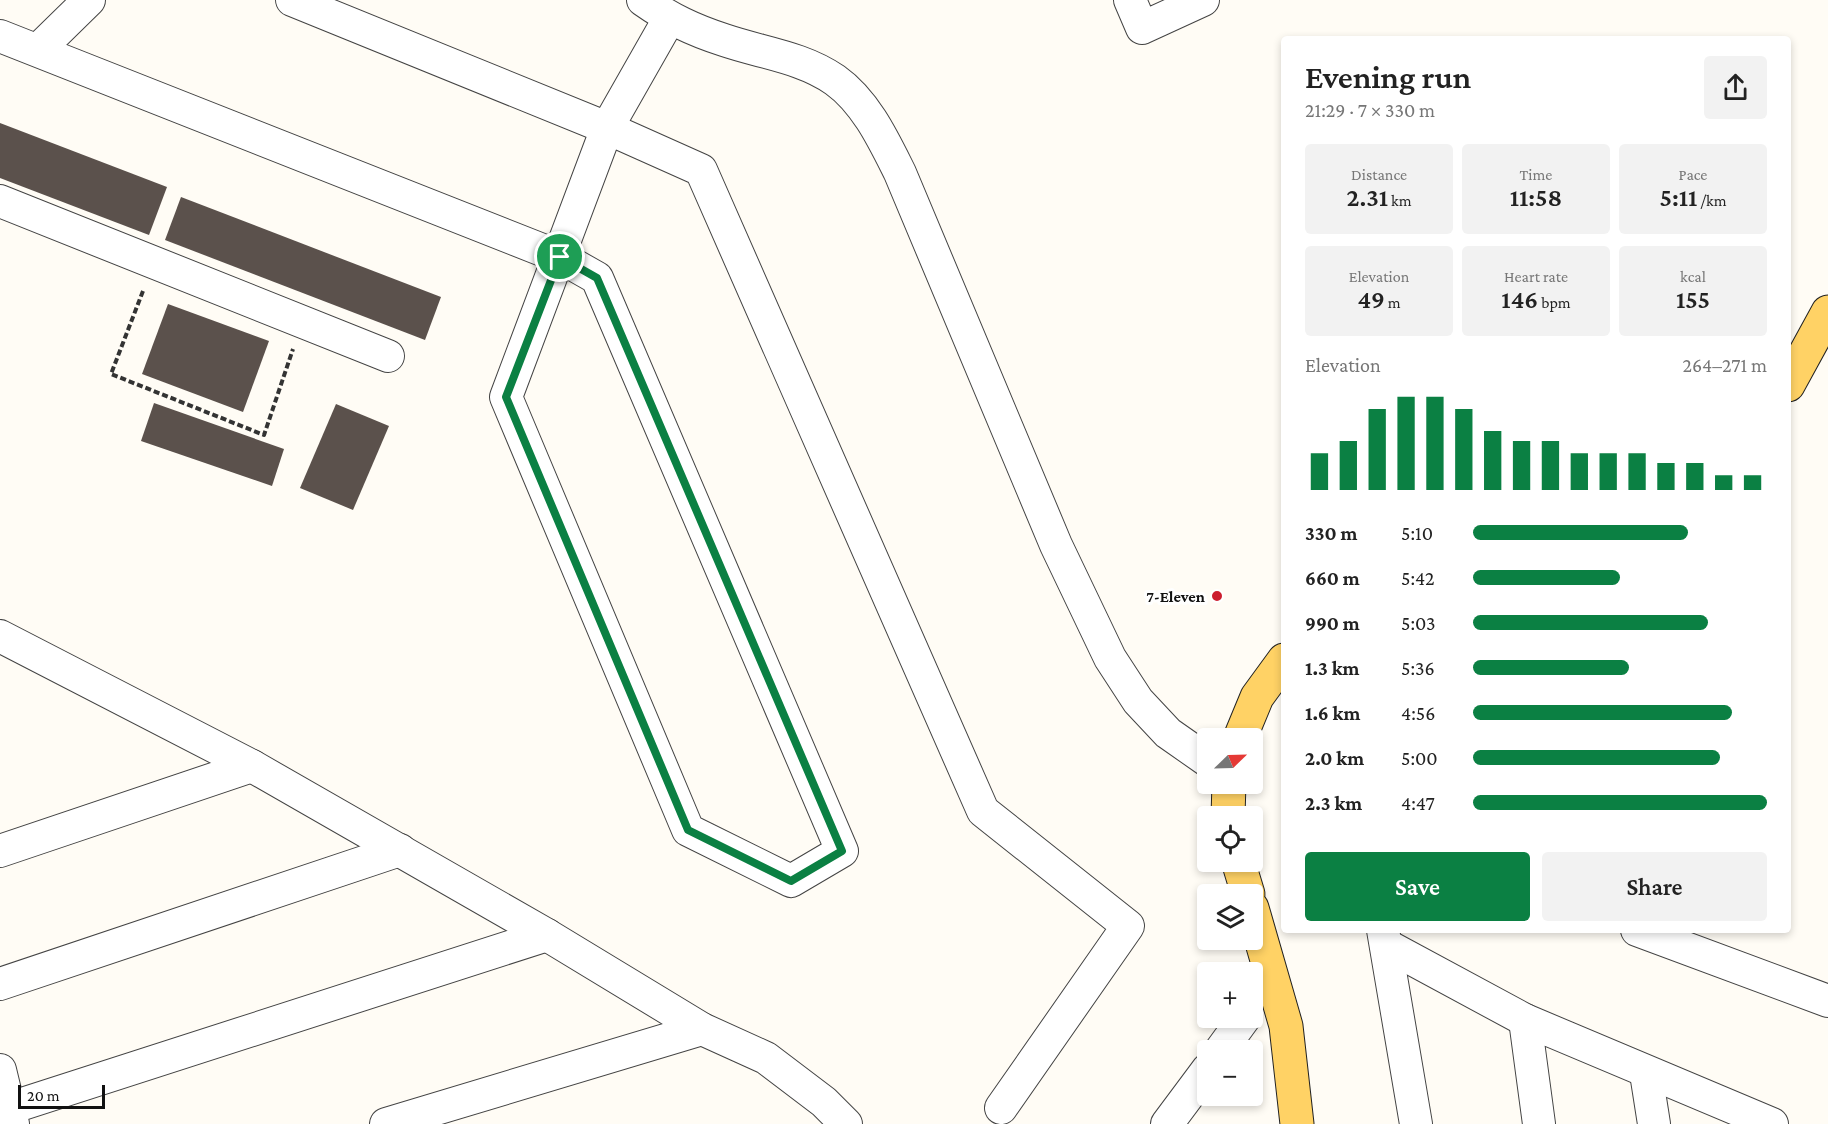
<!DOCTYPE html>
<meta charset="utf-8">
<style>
body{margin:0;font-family:"Crimson Pro",serif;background:#f2f2f2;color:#222;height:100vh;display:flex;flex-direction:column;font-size:22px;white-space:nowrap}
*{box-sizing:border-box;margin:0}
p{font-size:20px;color:#767676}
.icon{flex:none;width:33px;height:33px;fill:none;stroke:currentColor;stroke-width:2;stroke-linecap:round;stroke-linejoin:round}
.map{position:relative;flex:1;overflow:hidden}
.details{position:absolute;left:1281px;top:36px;width:510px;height:897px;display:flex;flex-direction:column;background:#fff;border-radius:6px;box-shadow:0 3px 9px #0003}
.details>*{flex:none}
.needle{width:39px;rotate:67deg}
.tools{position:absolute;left:1197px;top:728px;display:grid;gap:12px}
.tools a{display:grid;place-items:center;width:66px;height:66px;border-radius:6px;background:#fff;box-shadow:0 3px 9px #0003;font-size:30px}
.scale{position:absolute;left:18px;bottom:15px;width:87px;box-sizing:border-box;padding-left:6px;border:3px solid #111;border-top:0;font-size:16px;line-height:21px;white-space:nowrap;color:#111;-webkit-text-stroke:4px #fff;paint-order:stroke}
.pin{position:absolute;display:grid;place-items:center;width:51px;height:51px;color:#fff;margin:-26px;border:3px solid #fff;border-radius:50%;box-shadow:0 2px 6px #0007}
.round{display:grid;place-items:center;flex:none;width:63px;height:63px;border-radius:6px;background:#f2f2f2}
.overview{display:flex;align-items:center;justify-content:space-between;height:102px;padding:0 24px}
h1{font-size:33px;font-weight:600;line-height:45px}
.figures{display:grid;grid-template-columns:repeat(3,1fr);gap:9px;height:102px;padding:6px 24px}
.figures div{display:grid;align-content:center;border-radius:6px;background:#f2f2f2;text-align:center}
.figures b{font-size:26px;font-weight:600}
.figures small{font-size:16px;font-weight:400}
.figures p{font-size:16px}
.chart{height:168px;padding:12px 24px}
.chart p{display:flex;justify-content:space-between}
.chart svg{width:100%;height:108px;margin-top:6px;stroke:#0b8043;stroke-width:6}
.primary-button{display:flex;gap:12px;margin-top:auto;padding:12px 24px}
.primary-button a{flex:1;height:69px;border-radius:6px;background:#0b8043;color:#fff;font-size:24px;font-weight:600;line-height:69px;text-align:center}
.primary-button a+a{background:#f2f2f2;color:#222}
ul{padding:0 24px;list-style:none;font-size:20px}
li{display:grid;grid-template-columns:96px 72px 1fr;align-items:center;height:45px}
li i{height:15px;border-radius:8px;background:#0b8043}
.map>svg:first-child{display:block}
</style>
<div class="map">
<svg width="1828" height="1124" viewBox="0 0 1828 1124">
<rect width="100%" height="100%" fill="#fffcf5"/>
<g fill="#5b514c">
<path d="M0,123L167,187L149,235L0,178Z"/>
<path d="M181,197L441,297L425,340L165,240Z"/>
<path d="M168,304L269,341L243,412L142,374Z"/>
<path d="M154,403L284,449L272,486L141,441Z"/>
<path d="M336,404L389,426L353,510L300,488Z"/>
</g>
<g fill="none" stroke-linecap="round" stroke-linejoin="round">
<g stroke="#444" stroke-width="34">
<g id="minor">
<path d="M292,0L607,128L701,170L983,811L1128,926L1001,1108"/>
<path d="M643,0C670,19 693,30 724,40C762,53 802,57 835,80C866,102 884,141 900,173L1056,545L1110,658L1138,701L1168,733L1208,761"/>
<path d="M1130,0L1142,28L1203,0"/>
<path d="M0,36L560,257L597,278L842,851L791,881L688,830L506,397L607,128L669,19"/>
<path d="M38,50L89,0"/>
<path d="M0,201L388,356"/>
<path d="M0,636L252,766L547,935L702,1029L766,1058L824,1102L846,1124"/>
<path d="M0,851L252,766"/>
<path d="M1383,930L1416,1124"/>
<path d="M1637,930L1828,1001"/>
<path d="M1386,945L1525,1020"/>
<path d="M0,984L400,850"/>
<path d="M1221,1050L1245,1017"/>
<path d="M0,1070L13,1124"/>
<path d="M1646,1073L1654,1124"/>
<path d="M10,1108L547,935"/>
<path d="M386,1124L702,1029"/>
<path d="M1167,1124L1208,1069"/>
<path d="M1539,1124L1525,1020L1772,1124"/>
</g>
</g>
<g stroke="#222" stroke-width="35">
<g id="major">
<path d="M1788,385L1828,312"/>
<path d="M1240,738L1257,697L1284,660"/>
<path d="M1228,816L1229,783"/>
<path d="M1238,861L1248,894"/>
<path d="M1252,908L1286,1026L1297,1124"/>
</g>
</g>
<path stroke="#333" stroke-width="4" stroke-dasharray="6 3" stroke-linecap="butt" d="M143,291L111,374L264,435L293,349"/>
<use href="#minor" stroke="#fff" stroke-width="32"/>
<use href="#major" stroke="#ffd265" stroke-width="33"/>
</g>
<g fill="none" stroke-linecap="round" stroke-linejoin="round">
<g stroke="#fff" stroke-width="12">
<path id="route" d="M560,257L597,278L842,851L791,881L688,830L506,397Z"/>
</g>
<use href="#route" stroke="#0b8043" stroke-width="8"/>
</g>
<circle fill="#cc1d2e" stroke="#fff" stroke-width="2" cx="1217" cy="596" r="6"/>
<g text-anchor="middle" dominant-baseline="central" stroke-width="6" stroke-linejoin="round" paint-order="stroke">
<g font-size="16" font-weight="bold" fill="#111" stroke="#fff" text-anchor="end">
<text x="1205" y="596">7-Eleven</text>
</g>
</g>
</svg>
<div class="tools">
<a><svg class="needle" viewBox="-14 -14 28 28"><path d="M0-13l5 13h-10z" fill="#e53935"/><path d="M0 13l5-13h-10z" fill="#767676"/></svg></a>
<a><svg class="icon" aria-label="locate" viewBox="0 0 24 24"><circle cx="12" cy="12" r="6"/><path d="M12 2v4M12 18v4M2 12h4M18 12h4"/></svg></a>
<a><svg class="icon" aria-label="layers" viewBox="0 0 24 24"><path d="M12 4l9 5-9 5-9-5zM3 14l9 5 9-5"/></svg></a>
<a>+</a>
<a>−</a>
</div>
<div class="scale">20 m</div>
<div class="pin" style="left:560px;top:257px;background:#1e9e55"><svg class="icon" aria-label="arrive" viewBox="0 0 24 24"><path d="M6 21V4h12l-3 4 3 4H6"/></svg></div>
<section class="details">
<div class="overview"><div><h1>Evening run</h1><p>21:29 · 7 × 330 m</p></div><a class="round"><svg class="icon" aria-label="share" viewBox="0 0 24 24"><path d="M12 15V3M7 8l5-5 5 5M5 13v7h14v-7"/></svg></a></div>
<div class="figures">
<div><p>Distance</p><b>2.31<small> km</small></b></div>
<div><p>Time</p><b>11:58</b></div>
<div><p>Pace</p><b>5:11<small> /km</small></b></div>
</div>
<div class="figures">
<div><p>Elevation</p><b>49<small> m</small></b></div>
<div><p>Heart rate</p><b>146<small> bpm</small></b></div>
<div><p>kcal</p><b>155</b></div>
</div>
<div class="chart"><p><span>Elevation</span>264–271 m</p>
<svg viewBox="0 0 160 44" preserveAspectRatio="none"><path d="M5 44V29M15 44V24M25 44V11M35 44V6M45 44V6M55 44V11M65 44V20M75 44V24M85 44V24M95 44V29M105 44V29M115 44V29M125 44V33M135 44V33M145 44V38M155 44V38"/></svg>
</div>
<ul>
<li><b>330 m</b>5:10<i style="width:73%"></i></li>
<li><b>660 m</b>5:42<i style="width:50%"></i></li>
<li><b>990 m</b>5:03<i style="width:80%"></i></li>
<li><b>1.3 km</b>5:36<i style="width:53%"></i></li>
<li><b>1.6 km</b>4:56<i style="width:88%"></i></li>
<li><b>2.0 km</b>5:00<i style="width:84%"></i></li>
<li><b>2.3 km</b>4:47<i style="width:100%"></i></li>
</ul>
<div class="primary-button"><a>Save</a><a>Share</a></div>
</section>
</div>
